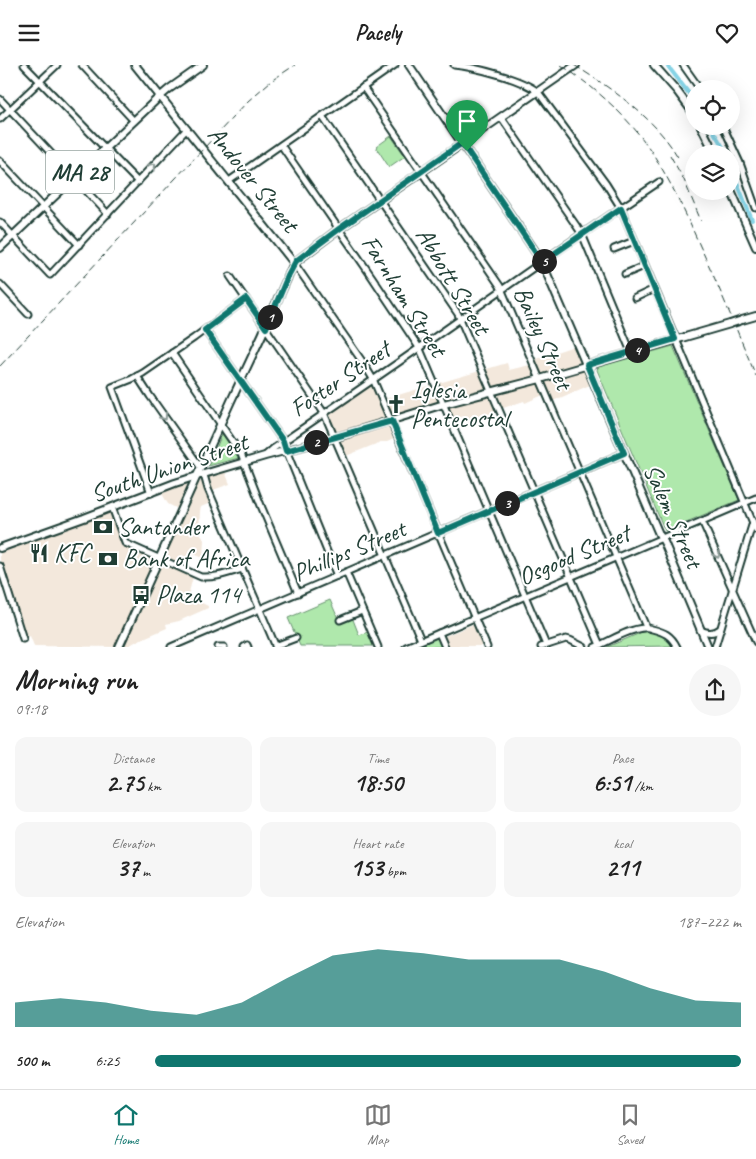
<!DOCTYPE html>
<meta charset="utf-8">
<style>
body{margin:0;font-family:Caveat,sans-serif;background:#f6f6f6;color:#222;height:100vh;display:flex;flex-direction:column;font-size:19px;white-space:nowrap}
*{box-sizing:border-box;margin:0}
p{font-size:16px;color:#767676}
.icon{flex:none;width:28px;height:28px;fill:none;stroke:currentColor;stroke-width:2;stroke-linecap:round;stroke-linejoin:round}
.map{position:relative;height:582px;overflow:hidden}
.details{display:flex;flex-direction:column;background:#fff;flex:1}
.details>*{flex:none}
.fabs{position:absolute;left:685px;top:15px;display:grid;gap:10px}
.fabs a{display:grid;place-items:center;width:55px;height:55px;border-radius:50%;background:#fff;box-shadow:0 5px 20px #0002;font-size:25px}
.pin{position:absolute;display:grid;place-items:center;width:42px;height:42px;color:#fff;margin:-51px -21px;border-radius:50% 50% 50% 0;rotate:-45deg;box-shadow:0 0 5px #0007}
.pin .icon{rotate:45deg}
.km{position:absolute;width:25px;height:25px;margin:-12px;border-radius:50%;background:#222;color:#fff;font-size:14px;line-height:25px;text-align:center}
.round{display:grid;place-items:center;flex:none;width:52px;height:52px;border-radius:26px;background:#f6f6f6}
.headline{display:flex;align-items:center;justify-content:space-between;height:85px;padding:0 15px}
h1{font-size:28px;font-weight:700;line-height:38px}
.stats{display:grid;grid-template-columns:repeat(3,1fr);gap:8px;height:85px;padding:5px 15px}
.stats div{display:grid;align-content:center;border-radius:12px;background:#f6f6f6;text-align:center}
.stats b{font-size:25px;font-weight:700}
.stats small{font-size:14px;font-weight:400}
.stats p{font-size:14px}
.chart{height:140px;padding:10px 15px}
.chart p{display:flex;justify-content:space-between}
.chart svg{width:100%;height:90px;margin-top:5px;fill:#0f766e;opacity:.7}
ul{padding:0 15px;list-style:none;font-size:16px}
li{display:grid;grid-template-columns:80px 60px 1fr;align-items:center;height:38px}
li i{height:12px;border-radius:6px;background:#0f766e}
header{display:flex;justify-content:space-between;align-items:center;height:65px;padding:0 15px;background:#fff;font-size:22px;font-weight:700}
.menu{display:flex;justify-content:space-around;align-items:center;height:70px;border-top:1px solid #e0e0e0;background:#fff;font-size:14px;color:#767676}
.menu a{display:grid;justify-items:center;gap:2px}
.menu .current{color:#0f766e}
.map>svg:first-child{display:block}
</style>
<header><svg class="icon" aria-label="menu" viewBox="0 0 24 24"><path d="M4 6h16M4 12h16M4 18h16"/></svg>Pacely<svg class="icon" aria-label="heart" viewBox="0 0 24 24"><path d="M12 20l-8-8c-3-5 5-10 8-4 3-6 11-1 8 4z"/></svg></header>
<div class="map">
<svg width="756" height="582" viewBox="0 0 756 582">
<rect width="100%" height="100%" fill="#fff"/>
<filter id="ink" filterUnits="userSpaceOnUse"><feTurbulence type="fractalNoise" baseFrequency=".02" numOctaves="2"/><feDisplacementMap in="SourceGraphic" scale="10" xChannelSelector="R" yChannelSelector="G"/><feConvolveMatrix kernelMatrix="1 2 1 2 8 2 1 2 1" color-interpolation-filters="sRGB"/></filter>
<g filter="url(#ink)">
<g fill="#f3e8dc">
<path d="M574,281L590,320L546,339L543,330L525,338L524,336L503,343L468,359L464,351L452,355L448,342L395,358L401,371L387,377H381L346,391L328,349L374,318L381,335L507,298L509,305L534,299L533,295Z"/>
<path d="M225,407L230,419L213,425L217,435L201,442L200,446L199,465L204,475L203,493L194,489L192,492L188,490L187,493L182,490L175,504L193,512L188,531L208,541V543L179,556L166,559L167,563L139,575L128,581L124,582L198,419L204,413Z"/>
<path d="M186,418L188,420L178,444L168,439L161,427Z"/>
<path d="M110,446L123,479L155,494L114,582L34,581L30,571L23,574L0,494V488Z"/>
<path d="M474,559L483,581H447L443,572Z"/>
</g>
<g fill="#afe8ac" stroke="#679270">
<path d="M391,71L405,91L389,102L376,82Z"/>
<path d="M673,281L739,435L665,466L597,305L598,302Z"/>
<path d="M222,369L239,393L208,401L209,400Z"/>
<path d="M330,535L340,558L352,552L359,570L368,567L375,581H300L288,553Z"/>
<path d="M645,566C659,568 666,569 672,581L607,582Z"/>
<path d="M438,572L443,582H417Z"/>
</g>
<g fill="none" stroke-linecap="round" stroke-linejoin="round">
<g stroke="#86d3e5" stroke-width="4">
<path d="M667,0L694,35"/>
<path d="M710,61L723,82L726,89"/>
<path d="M731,102L752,155"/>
</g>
<g stroke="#1f3d34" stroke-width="9">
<g id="minor">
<path d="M24,0L138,117"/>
<path d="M82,0L134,56"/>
<path d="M454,0C475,2 522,14 538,27L606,119L621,143L756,465"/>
<path d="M683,0L700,24"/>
<path d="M363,22L500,221L646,562"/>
<path d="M0,34L108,149"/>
<path d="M322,51L458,249L600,580"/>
<path d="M501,52L582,169L631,287"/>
<path d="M0,54L57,0"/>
<path d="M723,61L740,98L756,143"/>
<path d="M281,80L372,212L420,284L546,580"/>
<path d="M0,96L79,180"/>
<path d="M229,116L395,0"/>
<path d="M0,157L50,210L187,64"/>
<path d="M614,184L634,176"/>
<path d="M294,198L364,299L373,314L487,582"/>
<path d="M625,209L644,201"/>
<path d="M230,211L324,348L421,575"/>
<path d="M0,219L28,249"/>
<path d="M635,233L654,224"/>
<path d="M205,265L283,376L286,385L337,511"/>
<path d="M172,288L241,389L262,443L298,528"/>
<path d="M137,311L150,331L201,403"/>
<path d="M266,390L274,383L399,297L563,182L659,117"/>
<path d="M204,410L208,424L276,582"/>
<path d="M151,428L112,322L132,314L143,308L194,273L246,234"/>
<path d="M112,442L125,478L201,512C216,513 228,508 242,504"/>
<path d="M702,456L756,577"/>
<path d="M0,501L23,574"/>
<path d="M346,507L378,582"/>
<path d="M340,555L362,546"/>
<path d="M700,565C708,568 713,569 720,564"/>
<path d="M439,568L445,582"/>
<path d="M275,581L296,573"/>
<path d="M171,582L624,388"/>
<path d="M218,582H224"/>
<path d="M244,582L247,580L248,582"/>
<path d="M406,582L756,433"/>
<path d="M541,582L566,574L570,575L584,582"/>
<path d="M595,582C610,576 628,564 644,563C648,562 648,563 652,564C664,567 671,570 677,582"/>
<path d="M715,582L753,457"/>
</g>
</g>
<g stroke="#1f3d34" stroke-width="10">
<g id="major">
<path d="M135,0L294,198"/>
<path d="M409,0L541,195L659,469L664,477L708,582"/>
<path d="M654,0L677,26L694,49"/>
<path d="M701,61L715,89"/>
<path d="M731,125L756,182"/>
<path d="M0,183L156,35L169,24L203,0"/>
<path d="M742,255L756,251"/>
<path d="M0,483L84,453L175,418L197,411L265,391L334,373L444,339L540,314L730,259"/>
<path d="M119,582L231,336L262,270L294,198L339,164L576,0"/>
</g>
</g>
<use href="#minor" stroke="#fff" stroke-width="5"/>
<use href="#major" stroke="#fff" stroke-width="6"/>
<g stroke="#1f3d34" stroke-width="1" stroke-dasharray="8 4" stroke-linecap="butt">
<path d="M561,0C594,22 624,48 647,80C669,112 685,147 700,181C720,224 738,268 756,311"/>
<path d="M574,0C612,24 657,54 679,94"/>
<path d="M670,90L684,115L701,156"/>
<path d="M0,301L248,36L271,16L295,0"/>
</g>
<g stroke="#1f3d34" stroke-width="10" stroke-linecap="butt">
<path id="major-bridge" d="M730,259L742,255"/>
</g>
<use href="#major-bridge" stroke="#fff" stroke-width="6"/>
</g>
<defs><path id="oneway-chevron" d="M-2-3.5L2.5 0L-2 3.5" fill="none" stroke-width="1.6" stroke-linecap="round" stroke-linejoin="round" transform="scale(1.25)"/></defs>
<g stroke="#8f9e9a">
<use href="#oneway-chevron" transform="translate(153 101) rotate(-47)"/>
<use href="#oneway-chevron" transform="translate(164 352) rotate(55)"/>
<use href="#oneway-chevron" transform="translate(717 490) rotate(66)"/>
</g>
</g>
<g fill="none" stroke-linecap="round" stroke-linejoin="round" filter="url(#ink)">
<g stroke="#fff" stroke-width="10">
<path id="route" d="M462,78L542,197L621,143L675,274L587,300L624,388L438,468L392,356L286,386L283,376L205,265L246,234L266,263L288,211L296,196L339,164Z"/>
</g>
<use href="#route" stroke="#0f766e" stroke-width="6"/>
</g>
<defs>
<g id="church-bare" transform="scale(1.5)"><path d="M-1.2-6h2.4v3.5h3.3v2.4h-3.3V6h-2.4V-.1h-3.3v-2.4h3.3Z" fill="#1f3d34" stroke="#fff" stroke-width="2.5" paint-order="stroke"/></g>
<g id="bank-bare" transform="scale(1.5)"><path d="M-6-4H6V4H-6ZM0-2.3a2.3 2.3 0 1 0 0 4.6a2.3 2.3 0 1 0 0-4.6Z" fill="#1f3d34" stroke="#fff" stroke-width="2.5" paint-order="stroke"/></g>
<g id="restaurant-bare" transform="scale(1.5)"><path d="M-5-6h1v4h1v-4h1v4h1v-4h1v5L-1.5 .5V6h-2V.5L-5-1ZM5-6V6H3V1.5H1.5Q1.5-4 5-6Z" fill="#1f3d34" stroke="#fff" stroke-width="2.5" paint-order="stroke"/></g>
<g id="bus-bare" transform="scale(1.5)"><path d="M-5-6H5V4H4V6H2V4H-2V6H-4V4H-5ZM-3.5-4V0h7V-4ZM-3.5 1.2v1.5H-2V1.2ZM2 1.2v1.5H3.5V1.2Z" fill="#1f3d34" stroke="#fff" stroke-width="2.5" paint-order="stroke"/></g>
</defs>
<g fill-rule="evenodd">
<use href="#church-bare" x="396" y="339"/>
<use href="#bank-bare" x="103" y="462"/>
<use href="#restaurant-bare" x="39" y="488"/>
<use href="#bank-bare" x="108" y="494"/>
<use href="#bus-bare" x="141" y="530"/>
</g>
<g text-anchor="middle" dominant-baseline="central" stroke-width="4" stroke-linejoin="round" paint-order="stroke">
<rect fill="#fff" stroke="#627771" stroke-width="1" x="46" y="85.5" width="68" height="43" rx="4"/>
<g font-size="24" font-weight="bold" fill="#1f3d34">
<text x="80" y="107">MA 28</text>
</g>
<g font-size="25" fill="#1f3d34" stroke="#fff">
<text transform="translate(253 114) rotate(51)">Andover Street</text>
<text transform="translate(453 216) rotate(59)">Abbott Street</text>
<text transform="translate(404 231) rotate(58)">Farnham Street</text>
<text transform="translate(543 273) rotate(66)">Bailey Street</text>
<text transform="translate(340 314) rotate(-34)">Foster Street</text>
<text transform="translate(169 403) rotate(-19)">South Union Street</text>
<text transform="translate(673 451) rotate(66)">Salem Street</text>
<text transform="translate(349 486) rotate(-23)">Phillips Street</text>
<text transform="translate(574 490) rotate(-23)">Osgood Street</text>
</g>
<g font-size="25" fill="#1f3d34" stroke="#fff" text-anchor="start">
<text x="411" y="325">Iglesia<tspan x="411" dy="29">Pentecostal</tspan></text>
<text x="118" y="462">Santander</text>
<text x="54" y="488">KFC</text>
<text x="123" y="494">Bank of Africa</text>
<text x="156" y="530">Plaza 114</text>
</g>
</g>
</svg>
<div class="fabs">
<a><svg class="icon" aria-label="locate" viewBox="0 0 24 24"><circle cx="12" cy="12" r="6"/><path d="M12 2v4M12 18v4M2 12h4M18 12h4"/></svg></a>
<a><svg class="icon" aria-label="layers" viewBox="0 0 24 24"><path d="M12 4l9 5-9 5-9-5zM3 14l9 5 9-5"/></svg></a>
</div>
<div class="pin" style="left:467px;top:86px;background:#1e9e55"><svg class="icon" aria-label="arrive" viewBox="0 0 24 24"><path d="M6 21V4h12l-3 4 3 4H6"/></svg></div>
<b class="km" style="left:270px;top:252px">1</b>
<b class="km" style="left:316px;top:377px">2</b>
<b class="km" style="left:507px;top:438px">3</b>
<b class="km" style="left:637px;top:285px">4</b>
<b class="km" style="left:544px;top:196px">5</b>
</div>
<section class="details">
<div class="headline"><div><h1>Morning run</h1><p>09:18</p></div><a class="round"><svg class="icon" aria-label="share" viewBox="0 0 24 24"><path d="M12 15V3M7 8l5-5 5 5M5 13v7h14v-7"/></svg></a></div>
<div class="stats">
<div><p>Distance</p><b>2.75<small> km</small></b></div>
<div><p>Time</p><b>18:50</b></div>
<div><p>Pace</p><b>6:51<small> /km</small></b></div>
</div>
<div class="stats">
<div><p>Elevation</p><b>37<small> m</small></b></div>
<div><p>Heart rate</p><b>153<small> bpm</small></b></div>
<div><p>kcal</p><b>211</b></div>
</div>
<div class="chart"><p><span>Elevation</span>187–222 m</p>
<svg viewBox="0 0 160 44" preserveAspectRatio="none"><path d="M0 44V32L10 30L20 32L30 36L40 38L50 32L60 20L70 9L80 6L90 8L100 11L110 11L120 11L130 17L140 25L150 31L160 32V44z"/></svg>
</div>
<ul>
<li><b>500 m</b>6:25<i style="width:100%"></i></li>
</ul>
</section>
<nav class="menu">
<a class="current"><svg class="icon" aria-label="home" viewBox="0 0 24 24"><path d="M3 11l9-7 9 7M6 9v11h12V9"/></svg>Home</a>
<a><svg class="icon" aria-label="map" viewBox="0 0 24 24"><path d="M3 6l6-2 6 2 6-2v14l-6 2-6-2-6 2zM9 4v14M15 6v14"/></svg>Map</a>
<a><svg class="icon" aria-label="saved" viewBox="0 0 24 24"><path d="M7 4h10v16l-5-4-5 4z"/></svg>Saved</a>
</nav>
